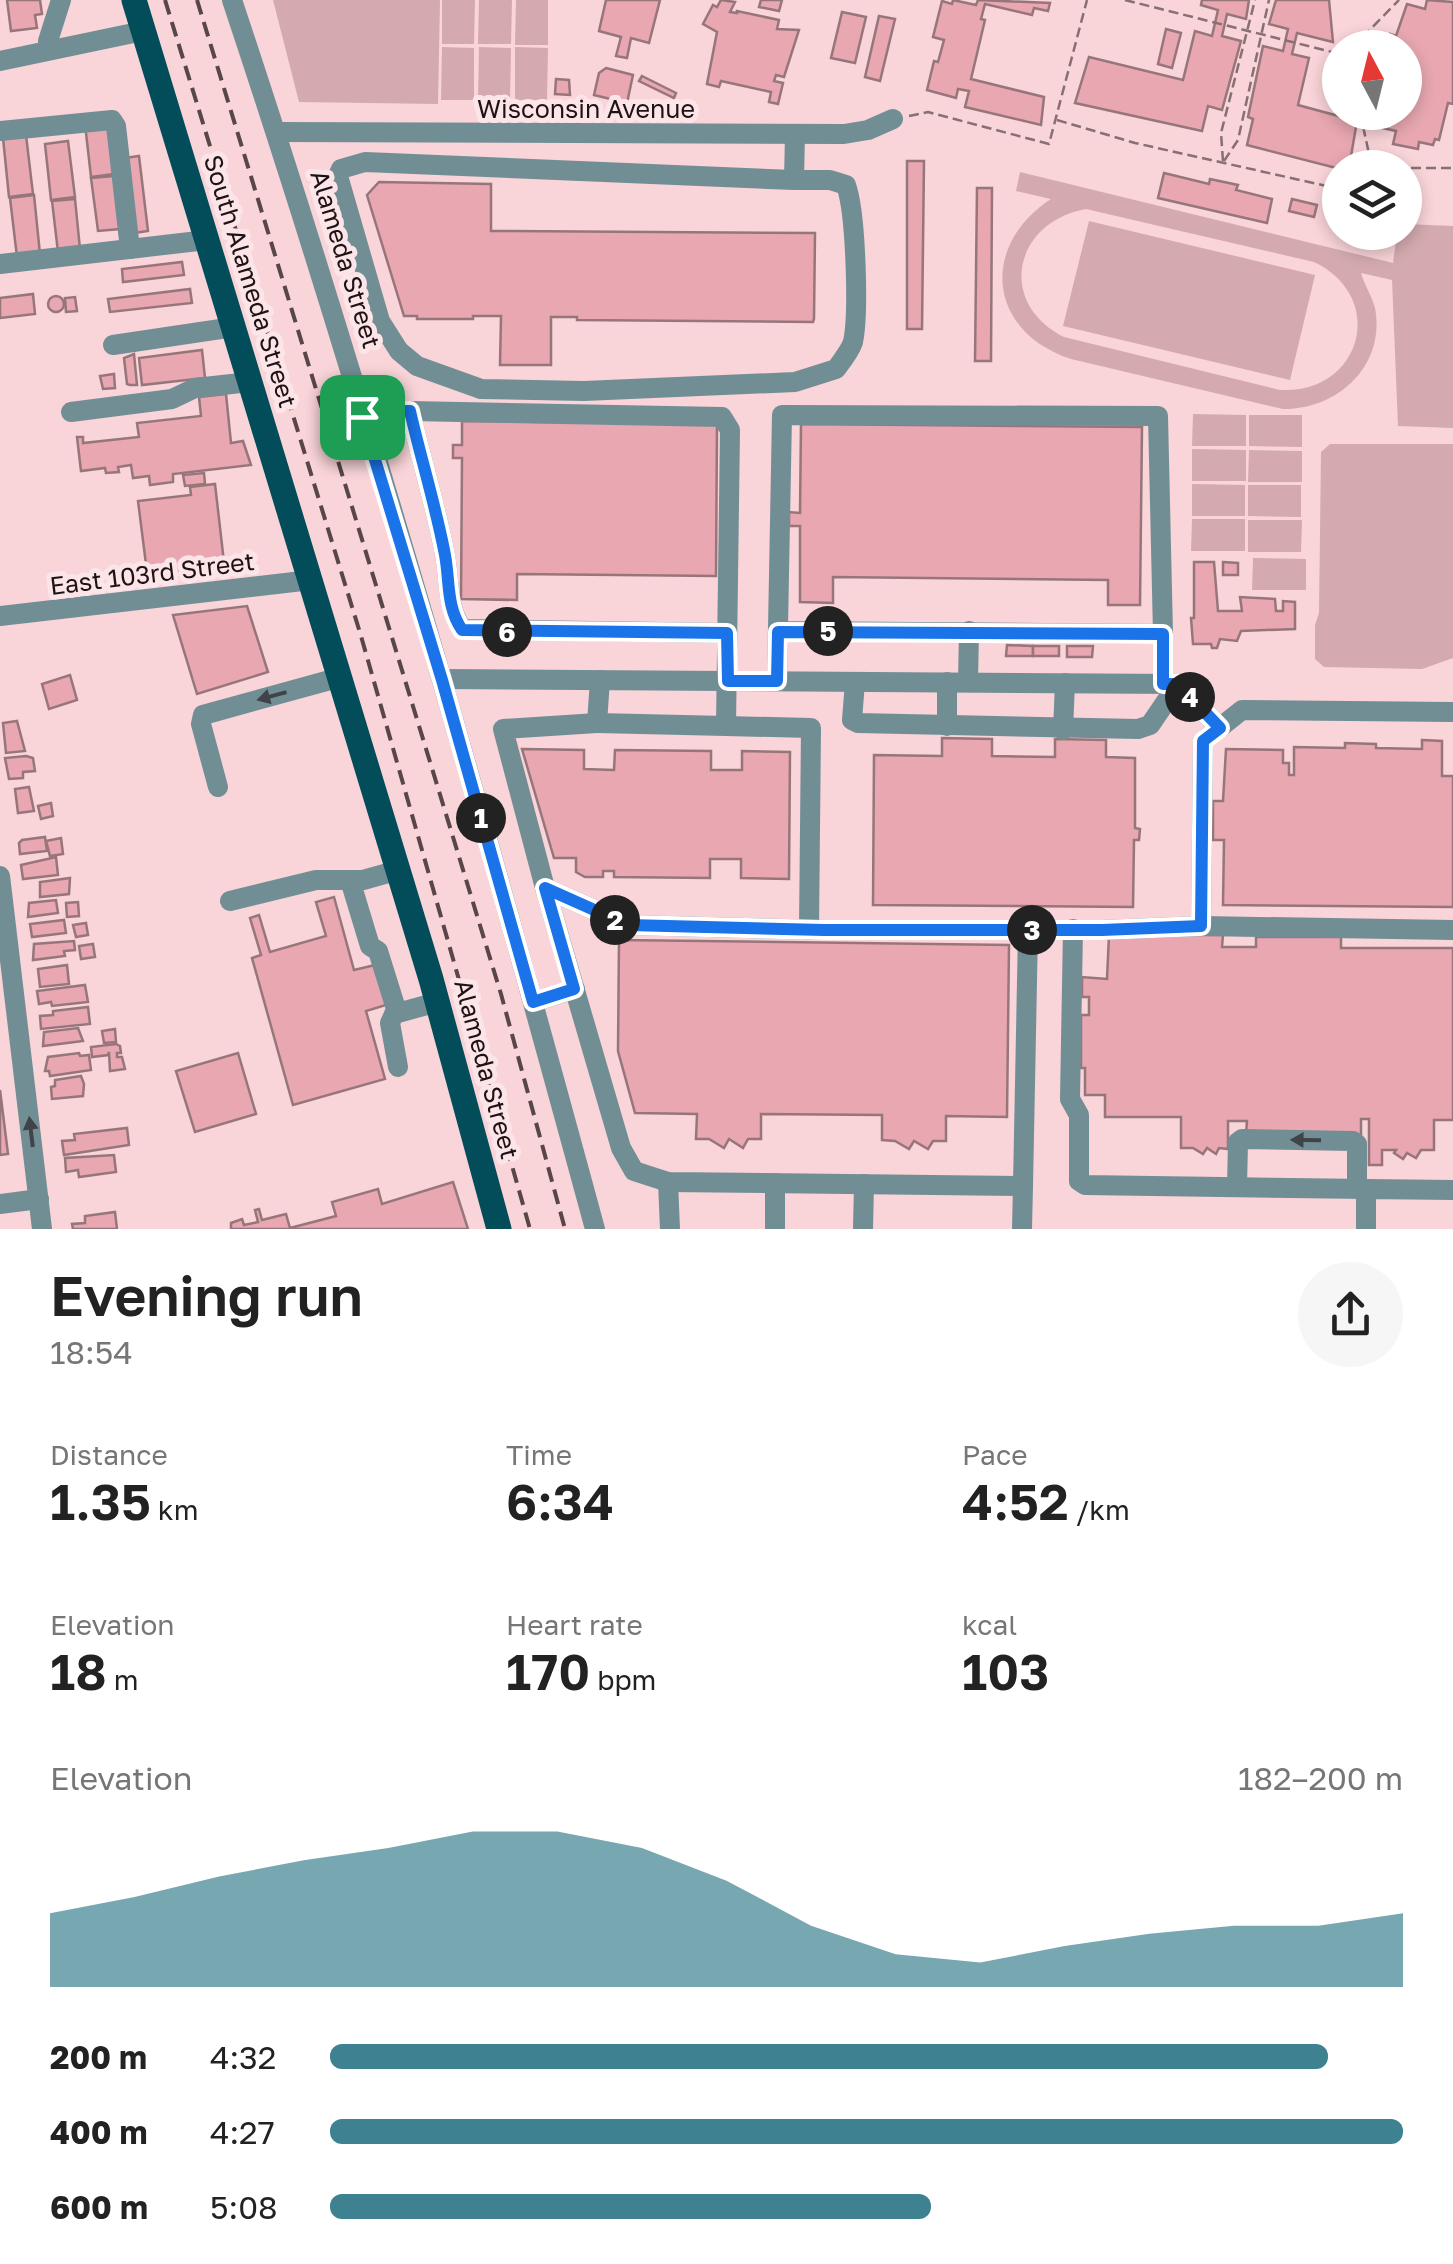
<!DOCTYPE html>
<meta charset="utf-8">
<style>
body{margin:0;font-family:"Golos Text",sans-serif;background:#f6f6f6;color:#222;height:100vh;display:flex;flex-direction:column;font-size:38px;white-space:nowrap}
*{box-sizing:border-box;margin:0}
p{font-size:32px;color:#767676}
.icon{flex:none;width:55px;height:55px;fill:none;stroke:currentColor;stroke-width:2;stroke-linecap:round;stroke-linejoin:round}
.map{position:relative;height:1229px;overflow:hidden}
.side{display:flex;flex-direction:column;background:#fff;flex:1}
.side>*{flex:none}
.needle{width:65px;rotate:353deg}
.buttons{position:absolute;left:1322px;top:30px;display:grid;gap:20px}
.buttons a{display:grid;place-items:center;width:100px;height:100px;border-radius:50%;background:#fff;box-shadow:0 5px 15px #0003;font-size:50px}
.pin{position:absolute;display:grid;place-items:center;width:85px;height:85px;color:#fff;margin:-42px;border-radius:20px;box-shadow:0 5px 15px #0006}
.km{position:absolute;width:50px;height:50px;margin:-25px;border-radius:50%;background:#222;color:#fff;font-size:28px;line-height:50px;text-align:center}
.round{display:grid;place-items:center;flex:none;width:105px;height:105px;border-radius:52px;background:#f6f6f6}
.summary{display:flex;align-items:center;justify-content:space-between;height:170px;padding:0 50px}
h1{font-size:55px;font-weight:600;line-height:75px}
.figures{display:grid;grid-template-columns:repeat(3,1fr);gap:15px;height:170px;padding:10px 50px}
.figures div{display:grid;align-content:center}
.figures b{font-size:50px;font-weight:600}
.figures small{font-size:28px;font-weight:400}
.figures p{font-size:28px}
.chart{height:280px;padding:20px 50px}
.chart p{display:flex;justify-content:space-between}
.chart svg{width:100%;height:180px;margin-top:10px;fill:#3e8291;opacity:.7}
ul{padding:0 50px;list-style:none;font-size:32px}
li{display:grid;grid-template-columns:160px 120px 1fr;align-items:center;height:75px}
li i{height:25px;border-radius:12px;background:#3e8291}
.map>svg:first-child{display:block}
</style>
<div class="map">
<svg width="1453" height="1229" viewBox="0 0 1453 1229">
<rect width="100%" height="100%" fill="#f9d4d8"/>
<g fill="#d4aaaf" fill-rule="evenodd">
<path d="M273,0H440L438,104L299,102Z"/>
<path d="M442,0H475L474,44H442Z"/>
<path d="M479,0H512L511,44H478Z"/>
<path d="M516,0H548V45H515Z"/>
<path d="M442,47L474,48V100H441Z"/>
<path d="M479,47L511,48L510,100H478Z"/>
<path d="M515,47L548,48L547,100H515Z"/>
<path d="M1020,172L1393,263L1397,233L1405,232V224L1453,226V428L1398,426L1392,280L1361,273C1364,284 1372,296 1375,308C1386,366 1337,410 1283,409L1071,359C988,332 979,246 1051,199L1016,191ZM1086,209L1314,262C1388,297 1362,394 1280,390L1064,337C996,303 1014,222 1086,209Z"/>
<path d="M1089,221L1315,275L1290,380L1063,326Z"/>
<path d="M1193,414L1246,415V446H1192Z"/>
<path d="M1249,415H1302V447L1249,446Z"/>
<path d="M1330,444H1453V658L1422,669L1324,667L1315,659V625L1319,613L1321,452Z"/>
<path d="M1192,449L1246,450V481H1192Z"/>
<path d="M1249,450L1302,451V482H1248Z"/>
<path d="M1192,484L1245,485V516H1192Z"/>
<path d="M1248,485H1301V517L1248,516Z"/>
<path d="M1192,519H1245V551H1191Z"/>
<path d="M1248,520H1302L1301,552H1248Z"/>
<path d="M1253,558L1306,559V590H1252Z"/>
</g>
<g fill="#e8a7b1" stroke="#97767b" stroke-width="2.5">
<path d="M7,0H40L42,14L35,15L37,28L11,31Z"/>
<path d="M606,0H660L649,43L631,38L627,58L616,56L621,37L599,31Z"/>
<path d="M721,0L735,2L730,12L737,13V11L779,20L777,29L799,30L784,77L776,75L774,81L783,83L778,104L769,102L771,92L721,81L719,87L707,84L717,32L703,24L713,5L717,7Z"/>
<path d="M761,0H782L779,11L759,7Z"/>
<path d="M953,0L976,5L978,0L1050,3L1048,11L1034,8L1032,15L985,4L981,19L985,20L971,79L1044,97L1041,125L965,107L969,91L958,89L956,98L927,90L934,61L938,62L944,40L933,37L942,1L952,4Z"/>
<path d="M1202,0H1249L1246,19L1227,14L1222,36L1241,41L1222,110L1208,106L1202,131L1075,103L1089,57L1183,80L1195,31L1212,36L1218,10L1201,5Z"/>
<path d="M1276,0H1329L1333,42L1297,33L1292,54L1309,58L1298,105L1357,121L1349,168L1340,169L1247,145L1253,119L1248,117L1263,46L1283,51L1288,29L1269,24Z"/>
<path d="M1427,0L1453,2V104L1448,103L1439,140L1435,139L1433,145L1419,142L1418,149L1393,144L1396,131L1378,127L1381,112H1405V48H1377L1378,42L1388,45L1390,34L1396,36L1407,4L1425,9Z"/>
<path d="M842,12L866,17L855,63L831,58Z"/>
<path d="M879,16L895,19L880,81L865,77Z"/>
<path d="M1166,29L1181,33L1172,68L1158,64Z"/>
<path d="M606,68L633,75L627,103L594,95L599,73Z"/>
<path d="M642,76L676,93L674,98L639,81Z"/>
<path d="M556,79L569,80L570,95L555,94Z"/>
<path d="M108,121L114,174L91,177L85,124Z"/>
<path d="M26,135L33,194L9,197L3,138Z"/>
<path d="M68,141L75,197L51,200L45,144Z"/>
<path d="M139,156L148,231L134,233L125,158Z"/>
<path d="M907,161H924L922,329H907Z"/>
<path d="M1164,173L1209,184L1210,179L1238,185L1236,190L1272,199L1267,223L1158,198Z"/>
<path d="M114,176L120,229L98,231L91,178Z"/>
<path d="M379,182L491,184V231L815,233L814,319L813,322L577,320V317H551V365H500L501,316H473V319H417V316H404L367,195Z"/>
<path d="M977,188H992L991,361H975Z"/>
<path d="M34,195L40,254L17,257L10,198Z"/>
<path d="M75,199L80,249L58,252L52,201Z"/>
<path d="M1292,199L1317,205L1314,217L1289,211Z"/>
<path d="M182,262L184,275L123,282L122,269Z"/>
<path d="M190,289L192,303L110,312L108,299Z"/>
<path d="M33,294L35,314L0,318V298Z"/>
<circle cx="56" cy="304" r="8"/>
<path d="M75,297L77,311L66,312L65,298Z"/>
<path d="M202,350L205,378L142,385L139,358Z"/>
<path d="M134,354L137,385H130L127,384L124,358Z"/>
<path d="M114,374L115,388L103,389L100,376Z"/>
<path d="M226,394L231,443L243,441L251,465L173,474V482L150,485L149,476L133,478L131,465L118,467L119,472L106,473L105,468L81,471L77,437H83V443L139,437L137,423L201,416L199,397Z"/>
<path d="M462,421L717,424L716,576L517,574V600L461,599L462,458H453V445H462Z"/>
<path d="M801,424L1142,427L1140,605H1108V580L833,577V603L800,602V526H789V512L800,513Z"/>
<path d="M204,473L205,484L185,486L183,475Z"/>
<path d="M215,484L225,571L148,580L138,501L191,495L190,487Z"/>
<path d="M1194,562H1214L1218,611H1242L1240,597L1275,599L1276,611H1283V601L1295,602V629L1241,631L1237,641L1220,639L1217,648H1212L1211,644H1193L1191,618H1194Z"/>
<path d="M1223,562L1238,563V575H1223Z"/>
<path d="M247,606L268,672L197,694L173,615Z"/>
<path d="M1007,645L1033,646V656H1006Z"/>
<rect x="1033" y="646" width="26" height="10"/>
<path d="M1067,646H1093L1092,657H1067Z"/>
<path d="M70,675L77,700L49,709L42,684Z"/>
<path d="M17,721L25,751L6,753L3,723Z"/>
<path d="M942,738L992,739V756L1055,757V739L1106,740V757L1135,758V828L1140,829L1139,840H1134L1133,907L873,905L874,755L942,756Z"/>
<path d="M1422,740L1442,741V776H1453V907L1223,905L1224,840H1213V801H1223L1226,749L1283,750V763H1289V775H1294V747L1345,748V743L1376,744V748L1422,749Z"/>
<path d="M522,749L584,750V769L614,770L615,750L711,751V770H742V751L790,752L789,879L741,878V859H710V878L614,877V871H603V877H585L576,872V858H554Z"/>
<path d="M26,756L33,758L35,771L23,772V778L9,779L5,758Z"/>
<path d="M29,787L34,811L18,813L15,789Z"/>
<path d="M51,803L53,816L41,819L38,806Z"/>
<path d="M45,837L47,851L20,854L19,843L22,840Z"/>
<path d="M61,838L63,854L50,856L46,841Z"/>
<path d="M56,857L58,875L23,879L21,865Z"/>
<path d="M70,878L69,894L40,897V882Z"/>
<path d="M334,897L354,970L375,965L386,1005L366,1011L385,1079L293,1105L252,958L261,955L250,918L259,915L270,952L326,936L316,902Z"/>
<path d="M56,900L58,913L28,917L29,903Z"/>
<path d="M78,902L79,916L67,917L66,903Z"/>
<path d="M64,920L66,933L32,937L30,924Z"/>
<path d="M86,923L88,935L76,937L73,925Z"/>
<path d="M1109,935H1223L1222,947H1256V937H1341V948H1453V1120H1434V1150H1421L1416,1158L1407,1153L1403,1159L1394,1153L1396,1150H1382V1165H1369V1119H1361V1135L1246,1134L1247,1121H1228V1149L1219,1148L1216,1154L1207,1148L1203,1154L1193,1148H1181V1117H1105V1095H1085V1068H1081V1015H1089V997H1082V977L1107,979Z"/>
<path d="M619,940L1009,945L1007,1117L946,1116V1141H933L928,1149L914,1141L909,1149L895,1141L882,1140V1115L761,1114V1139H748L743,1148L729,1139L724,1148L709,1139H696L697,1114L635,1113L618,1051Z"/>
<path d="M74,941L75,950L64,951L65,956L33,960L34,944Z"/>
<path d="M93,944L95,957L81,959L79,946Z"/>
<path d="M67,965L69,984L40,987L38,969Z"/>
<path d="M85,985L88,1002L52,1006L51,1002L39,1004L37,991Z"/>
<path d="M88,1007L90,1024L41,1029L40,1016L53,1015V1011Z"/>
<path d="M78,1028L83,1041L43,1046L44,1032Z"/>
<path d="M115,1029L116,1042L104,1043L102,1031Z"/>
<path d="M116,1044L120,1046L121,1053H117V1057H122L125,1069L110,1071L109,1052L108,1055L92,1057L91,1047Z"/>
<path d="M79,1053L80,1056L89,1055L91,1070L50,1076L49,1071H45L48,1057Z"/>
<path d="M238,1053L256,1114L195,1132L176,1071Z"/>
<path d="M81,1076L84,1084L83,1096L52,1099L51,1087L55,1086V1080Z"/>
<path d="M0,1090L8,1154L0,1155Z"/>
<path d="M127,1128L129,1145L64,1155L62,1141L75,1140L74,1134Z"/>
<path d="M114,1155L116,1172L79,1177L78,1170L66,1172L65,1158Z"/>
<path d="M453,1182L468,1229H231V1223L242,1219L244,1225L258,1222L255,1210L259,1209L262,1220L286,1214L290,1228L336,1216L332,1202L378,1189L382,1204Z"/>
<path d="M115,1212L117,1229H73L72,1224L85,1223V1216Z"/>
</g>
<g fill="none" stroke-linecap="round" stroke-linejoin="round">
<g stroke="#876f72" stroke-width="2.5" stroke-dasharray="10 5" stroke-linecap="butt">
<path d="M1125,0L1340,54"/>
<path d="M1352,48L1399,0"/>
<path d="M1360,112L1372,168"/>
<path d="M909,116L928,112L1049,144L1087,0"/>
<path d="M1057,120L1135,143L1340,189"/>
<path d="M1223,161L1221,133L1255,0"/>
<path d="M1224,161L1238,140L1269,0"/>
<path d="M1381,168H1453"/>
</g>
<g stroke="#718e95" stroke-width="20">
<path d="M232,0C367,405 483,817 595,1229"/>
<path d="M49,50L48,41L61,0"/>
<path d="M0,61L143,31"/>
<path d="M0,131L112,120L116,126L130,249"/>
<path d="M276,132L844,134L868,130L893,119"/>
<path d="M794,180H830L846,185C856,213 859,313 853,342C850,351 842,361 836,369L795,382L584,391L481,389L417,366L399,351L380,321L338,176L341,169L365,162L794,180L795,134"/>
<path d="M0,264L207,240"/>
<path d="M113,345L234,327"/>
<path d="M410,411C421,459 436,507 445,555C450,582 446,605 462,629L727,633"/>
<path d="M71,412L172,399L195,388L250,382"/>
<path d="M363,417L410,411L722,417L730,430L726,726L597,723L600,680"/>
<path d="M0,616L311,580"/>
<path d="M1163,634V684"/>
<path d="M443,679L1178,684"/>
<path d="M777,681L782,415L1158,416L1163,634L778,631"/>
<path d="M855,682L852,720L858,723L1138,729L1150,725L1178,684"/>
<path d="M968,682L969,631"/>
<path d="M1178,684L1220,728"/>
<path d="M597,723L503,729L545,888L628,925L824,930H1102L1201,926L1203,741L1242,710L1453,712"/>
<path d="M726,726L811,728L809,930"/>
<path d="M947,726V682"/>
<path d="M1063,730L1065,683"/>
<path d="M218,787L201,724L203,715L341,677"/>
<path d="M0,876L42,1229"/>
<path d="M350,880L370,946L378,951L397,1012"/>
<path d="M545,888L621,1148L634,1171L668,1182L1023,1186L1028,930"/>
<path d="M230,901L316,880H363L399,870"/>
<path d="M1201,926L1453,930"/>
<path d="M1073,929L1070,1099L1079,1115V1181L1085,1185L1366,1189"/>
<path d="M533,1002L575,989"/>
<path d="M398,1067L390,1023L394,1014L438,1002"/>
<path d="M668,1182L670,1229"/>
<path d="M775,1183V1229"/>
<path d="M1237,1187L1238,1142L1242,1139L1353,1141L1357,1144V1189"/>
<path d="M0,1204L39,1199"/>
<path d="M863,1229L864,1184"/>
<path d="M1022,1229L1023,1186"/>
<path d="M1366,1229V1189L1453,1190"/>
</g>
<path stroke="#034c59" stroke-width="25" d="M134,0L431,979L499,1229"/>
<g stroke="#584648" stroke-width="4" stroke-dasharray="15 8" stroke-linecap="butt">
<path d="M165,0L361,636L530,1229"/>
<path d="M197,0L501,994L565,1229"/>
</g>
</g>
<defs><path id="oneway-solid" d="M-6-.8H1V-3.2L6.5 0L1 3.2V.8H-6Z" transform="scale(2.5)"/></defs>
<g fill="#3f4448">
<use href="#oneway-solid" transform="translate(272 696) rotate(165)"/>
<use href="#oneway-solid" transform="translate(31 1132) rotate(-97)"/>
<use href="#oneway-solid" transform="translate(1306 1140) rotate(-179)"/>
</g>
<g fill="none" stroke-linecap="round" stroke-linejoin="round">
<g stroke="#fff" stroke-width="20">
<path id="route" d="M392,411H410C421,459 436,507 445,555C450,582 446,606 462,630L727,633L728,681H777L778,632L1163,634V684H1178L1220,728L1203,741L1201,926L1102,930H824L628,925L545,888L574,989L533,1002L442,680L362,417Z"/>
</g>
<use href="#route" stroke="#1a73e8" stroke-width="12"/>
</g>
<g text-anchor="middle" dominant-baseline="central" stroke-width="10" stroke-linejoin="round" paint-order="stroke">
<g font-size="25" fill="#1e1214" stroke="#fce5e8">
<text x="586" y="108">Wisconsin Avenue</text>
<text transform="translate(346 259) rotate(73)">Alameda Street</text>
<text transform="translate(251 281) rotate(73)">South Alameda Street</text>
<text transform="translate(152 573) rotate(-7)">East 103rd Street</text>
<text transform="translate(487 1069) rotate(75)">Alameda Street</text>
</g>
</g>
</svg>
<div class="buttons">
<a><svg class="needle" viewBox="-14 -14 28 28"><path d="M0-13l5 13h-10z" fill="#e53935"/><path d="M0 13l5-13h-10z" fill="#767676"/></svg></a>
<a><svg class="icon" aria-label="layers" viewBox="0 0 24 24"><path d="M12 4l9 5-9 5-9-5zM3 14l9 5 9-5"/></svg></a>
</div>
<div class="pin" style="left:362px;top:417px;background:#1e9e55"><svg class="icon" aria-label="arrive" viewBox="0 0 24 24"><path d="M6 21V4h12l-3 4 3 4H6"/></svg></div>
<b class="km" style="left:481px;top:818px">1</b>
<b class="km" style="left:615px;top:920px">2</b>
<b class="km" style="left:1032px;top:930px">3</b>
<b class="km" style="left:1190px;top:697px">4</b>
<b class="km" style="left:828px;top:631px">5</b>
<b class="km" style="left:507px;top:632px">6</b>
</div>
<section class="side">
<div class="summary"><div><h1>Evening run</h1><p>18:54</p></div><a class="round"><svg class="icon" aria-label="share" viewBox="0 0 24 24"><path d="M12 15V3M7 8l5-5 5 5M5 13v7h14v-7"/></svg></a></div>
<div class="figures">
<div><p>Distance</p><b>1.35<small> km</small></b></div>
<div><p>Time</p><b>6:34</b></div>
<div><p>Pace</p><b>4:52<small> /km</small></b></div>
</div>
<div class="figures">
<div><p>Elevation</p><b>18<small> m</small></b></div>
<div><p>Heart rate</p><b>170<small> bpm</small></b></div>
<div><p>kcal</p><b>103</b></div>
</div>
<div class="chart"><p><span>Elevation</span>182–200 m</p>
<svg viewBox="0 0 160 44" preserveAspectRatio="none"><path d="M0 44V26L10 22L20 17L30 13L40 10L50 6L60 6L70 10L80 18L90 29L100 36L110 38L120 34L130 31L140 29L150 29L160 26V44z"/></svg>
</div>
<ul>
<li><b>200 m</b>4:32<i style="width:93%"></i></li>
<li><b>400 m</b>4:27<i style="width:100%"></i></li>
<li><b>600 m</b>5:08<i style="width:56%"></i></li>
</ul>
</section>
